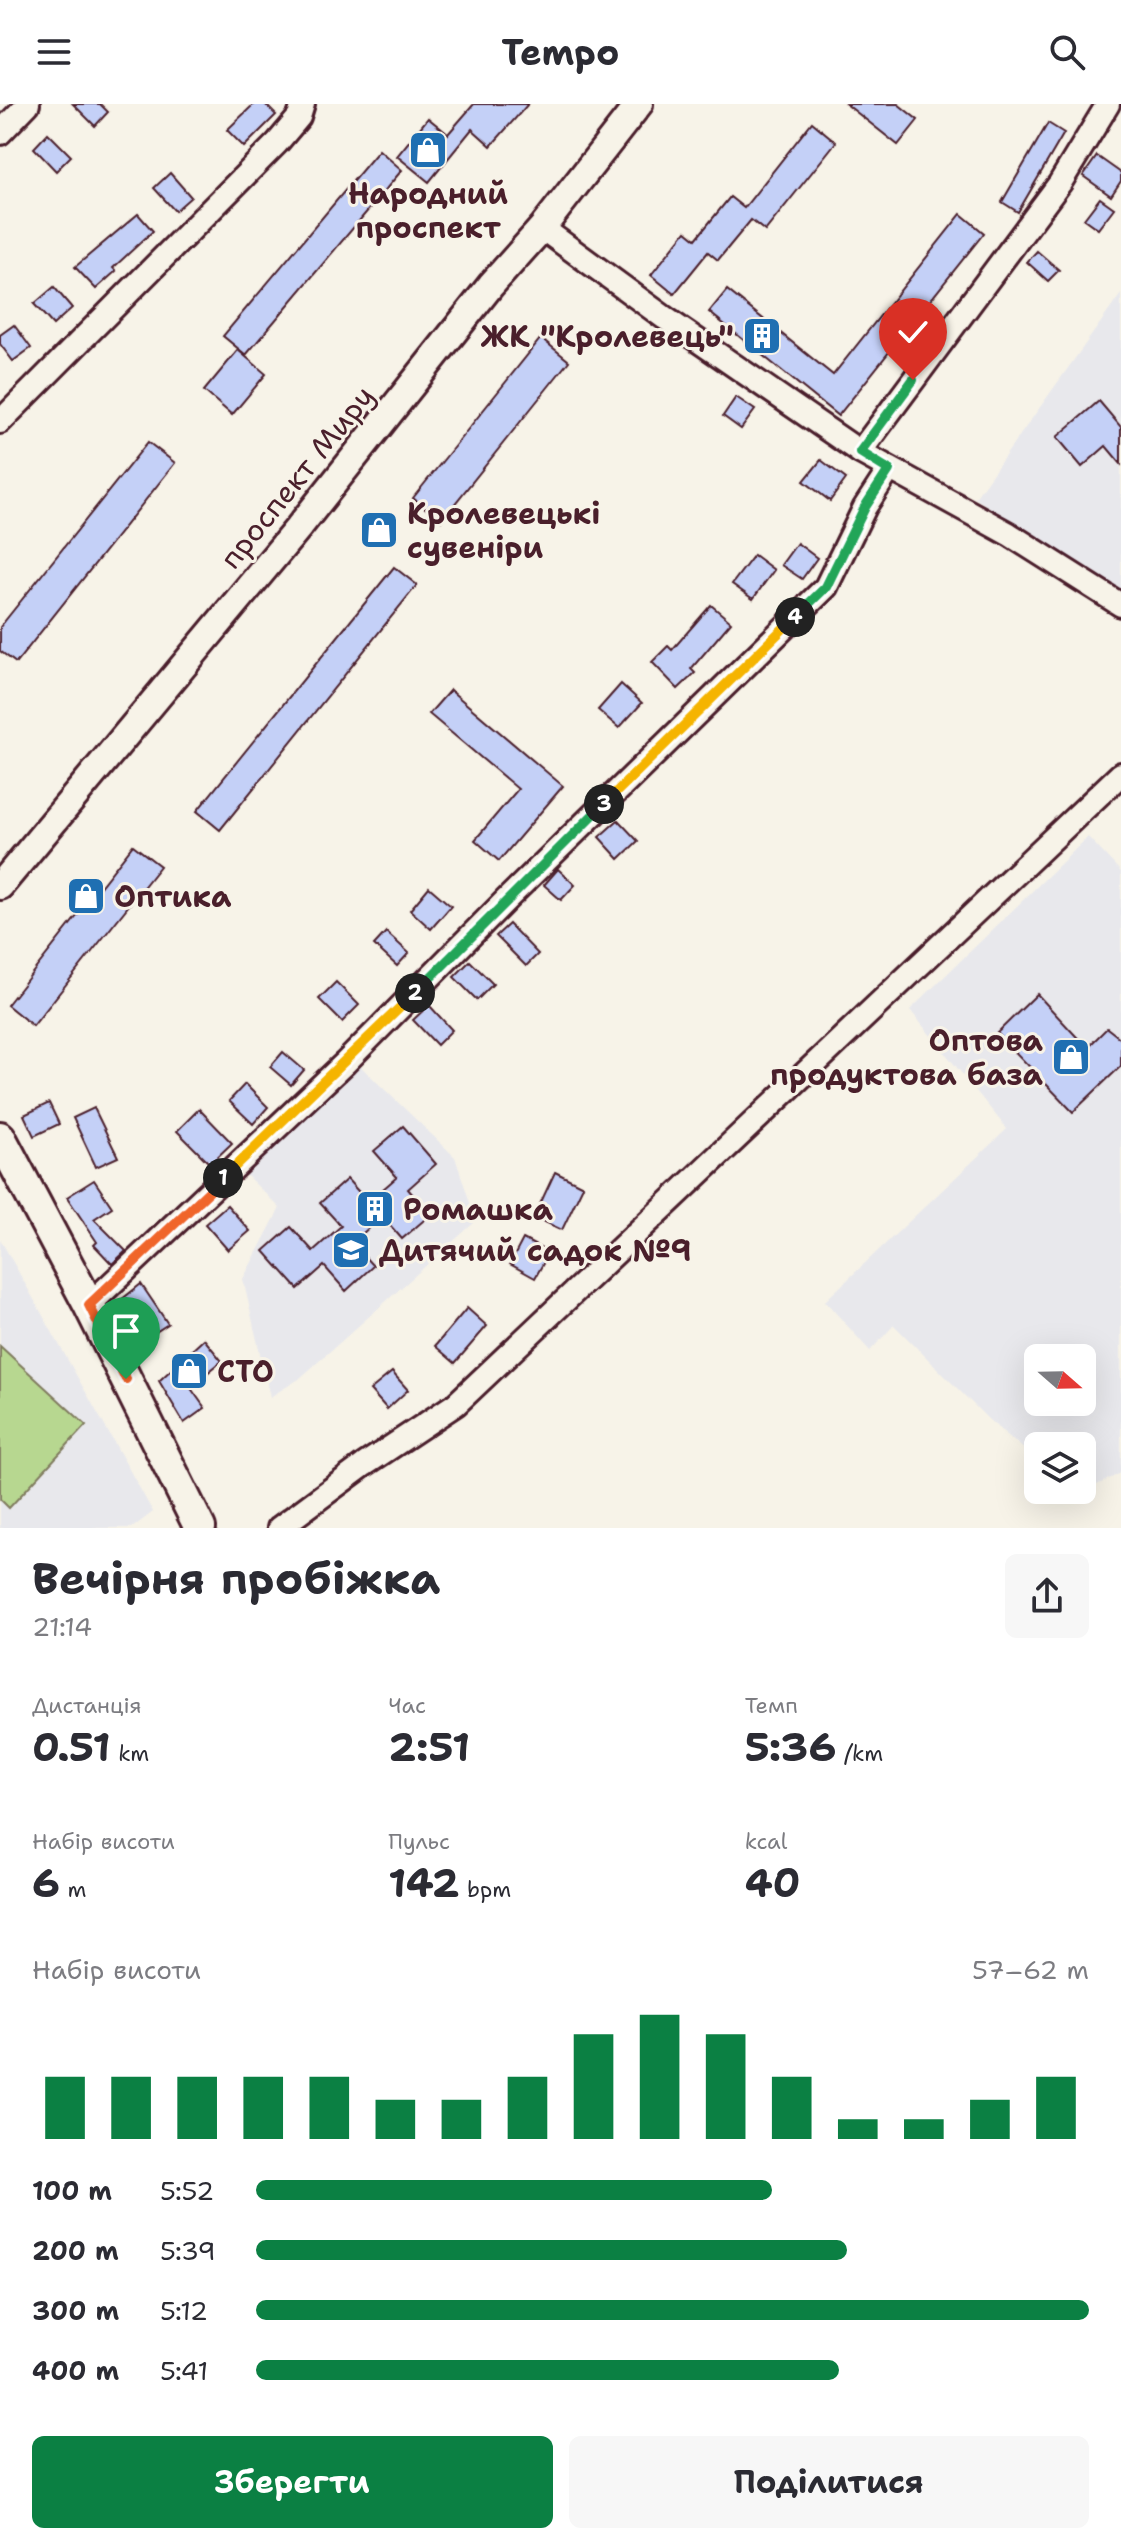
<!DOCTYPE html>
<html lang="uk">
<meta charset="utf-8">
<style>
body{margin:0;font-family:"Shantell Sans",sans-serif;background:#f7f7f7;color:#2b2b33;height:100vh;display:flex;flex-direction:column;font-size:30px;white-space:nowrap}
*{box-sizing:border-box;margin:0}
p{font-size:26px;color:#7c7c81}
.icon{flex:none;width:44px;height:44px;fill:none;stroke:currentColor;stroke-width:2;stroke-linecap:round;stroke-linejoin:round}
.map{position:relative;height:1424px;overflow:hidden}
.drawer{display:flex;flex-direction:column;background:#fff;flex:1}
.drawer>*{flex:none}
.needle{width:52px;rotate:110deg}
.buttons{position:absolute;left:1024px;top:1240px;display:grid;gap:16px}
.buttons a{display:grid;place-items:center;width:72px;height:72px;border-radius:12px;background:#fff;box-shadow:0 8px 32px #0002;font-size:40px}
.pin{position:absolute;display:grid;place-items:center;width:68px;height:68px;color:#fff;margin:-82px -34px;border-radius:50% 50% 50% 0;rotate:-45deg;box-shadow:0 0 8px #0007}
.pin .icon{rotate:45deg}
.km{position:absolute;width:40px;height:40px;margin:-20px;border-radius:50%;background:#222;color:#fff;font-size:22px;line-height:40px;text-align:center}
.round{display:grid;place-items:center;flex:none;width:84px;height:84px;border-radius:12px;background:#f7f7f7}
.headline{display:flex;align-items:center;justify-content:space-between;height:136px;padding:0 32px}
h1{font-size:44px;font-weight:700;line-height:60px}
.metrics{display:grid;grid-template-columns:repeat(3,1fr);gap:12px;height:136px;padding:8px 32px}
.metrics div{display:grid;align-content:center}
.metrics b{font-size:40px;font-weight:700}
.metrics small{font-size:22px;font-weight:400}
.metrics p{font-size:22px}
.chart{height:224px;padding:16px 32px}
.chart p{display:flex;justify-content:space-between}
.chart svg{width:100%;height:144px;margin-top:8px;stroke:#0b8043;stroke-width:6}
.button{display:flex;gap:16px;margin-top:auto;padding:16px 32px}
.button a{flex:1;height:92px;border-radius:12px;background:#0b8043;color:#fff;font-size:32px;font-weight:700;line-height:92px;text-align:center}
.button a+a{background:#f7f7f7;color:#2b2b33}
ul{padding:0 32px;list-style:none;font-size:26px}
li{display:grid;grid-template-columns:128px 96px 1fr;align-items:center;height:60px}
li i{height:20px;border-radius:10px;background:#0b8043}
header{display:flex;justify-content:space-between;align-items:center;height:104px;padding:0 32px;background:#fff;font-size:36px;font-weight:700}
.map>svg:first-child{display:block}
</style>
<header><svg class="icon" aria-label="menu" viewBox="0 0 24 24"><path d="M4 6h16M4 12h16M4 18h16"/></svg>Tempo<svg class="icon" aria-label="search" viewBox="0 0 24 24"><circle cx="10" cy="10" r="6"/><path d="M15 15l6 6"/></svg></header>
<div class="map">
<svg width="1121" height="1424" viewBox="0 0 1121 1424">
<rect width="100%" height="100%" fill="#f7f3e8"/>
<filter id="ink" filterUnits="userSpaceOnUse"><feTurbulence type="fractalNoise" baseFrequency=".0125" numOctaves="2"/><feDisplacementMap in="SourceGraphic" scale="16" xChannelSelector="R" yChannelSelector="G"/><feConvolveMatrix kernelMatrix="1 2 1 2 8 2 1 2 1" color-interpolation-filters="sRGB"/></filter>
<g filter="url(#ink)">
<g fill="#e8e8ec" fill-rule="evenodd">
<path d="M1121,190V489L975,394Z"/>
<path d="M1088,733L1121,768V1369L1077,1391L1071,1386H1082V1342H1038V1357L989,1316L894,1221L870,1247L825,1197L1007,1025L910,906ZM1038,1254H1082V1298H1038Z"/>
<path d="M358,960L455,1053L476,1117L299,1275L270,1293L243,1175L280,1104L245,1070Z"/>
<path d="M0,1135L153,1408L132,1424H0Z"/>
</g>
<path fill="#b7d790" stroke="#807b5e" stroke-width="2" d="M0,1242L86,1321L9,1404L0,1395Z"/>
<g fill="#c4d0f7" stroke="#4a1f2b" stroke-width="2">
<path d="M73,0H100L108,8L95,22Z"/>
<path d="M254,0H265L276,11L244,43L227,26Z"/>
<path d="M474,0H528L491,42L472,25L429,78L397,52L428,14L448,30Z"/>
<path d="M846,0H898L918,16L898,41Z"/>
<path d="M812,18L836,38L765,127L751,116L718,156L708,148L674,190L651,171L686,127L696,135L730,93L744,104Z"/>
<path d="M1048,19L1064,29L1018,108L1002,98Z"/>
<path d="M48,29L71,52L56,67L34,44Z"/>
<path d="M379,46L402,66L246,251L223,232Z"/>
<path d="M1097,52L1121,69V77L1111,92L1083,72Z"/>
<path d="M170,69L191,93L175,107L154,84Z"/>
<path d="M1100,94L1114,104L1098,125L1084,115Z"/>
<path d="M138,110L153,127L113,164L116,167L96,185L75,163Z"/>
<path d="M961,110L984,129L838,312L709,208L727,186L833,271Z"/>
<path d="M1037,147L1059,166L1048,177L1027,158Z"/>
<path d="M54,183L72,204L53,221L34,200Z"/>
<path d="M14,221L31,244L13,257L0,240V231Z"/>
<path d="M541,234L569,257L441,417L413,394Z"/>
<path d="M238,246L266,270L232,311L204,287Z"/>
<path d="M736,293L755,306L741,325L723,312Z"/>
<path d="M1099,297L1121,323V360L1106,342L1082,363L1057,333Z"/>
<path d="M148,338L175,359L16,559L0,547V523Z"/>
<path d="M821,356L846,375L830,397L804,377Z"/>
<path d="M797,439L817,454L802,475L781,461Z"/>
<path d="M754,451L774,466L753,495L732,480Z"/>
<path d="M394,463L417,481L220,726L197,707Z"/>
<path d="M711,501L731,518L691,565L695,569L678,585L652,558L668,542L672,546Z"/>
<path d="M621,580L642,599L619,624L598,606Z"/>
<path d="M450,586L563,682L499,757L475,736L518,685L429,610Z"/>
<path d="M618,716L638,737L619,755L599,733Z"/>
<path d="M133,741L160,762L33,922L7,901Z"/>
<path d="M558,765L575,781L561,796L544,781Z"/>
<path d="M429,783L451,802L431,825L410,806Z"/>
<path d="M509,820L538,850L526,862L496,832Z"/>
<path d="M386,828L409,849L397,862L374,841Z"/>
<path d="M470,857L493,880L477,896L454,873Z"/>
<path d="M336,878L359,901L342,918L319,895Z"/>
<path d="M1037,890L1087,944L1107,924L1121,935V962L1073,1008L997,929Z"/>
<path d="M429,901L452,926L437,941L413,916Z"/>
<path d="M283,948L304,966L291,981L270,963Z"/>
<path d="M245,980L268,1003L253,1020L229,997Z"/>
<path d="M49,999L59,1020L34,1032L24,1011Z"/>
<path d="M94,1004L118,1053L96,1063L73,1014Z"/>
<path d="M199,1005L232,1039L210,1060L177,1027Z"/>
<path d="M403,1022L436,1060L408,1085L430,1111L402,1135L382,1112L352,1139L373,1162L346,1187L324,1162L298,1185L264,1147L291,1123L313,1147L341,1122L320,1099L347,1075L368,1098L397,1073L374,1047Z"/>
<path d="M555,1068L583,1082L562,1126L534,1113Z"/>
<path d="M94,1076L112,1103L94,1115L126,1147L112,1160L94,1141L97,1138L67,1093Z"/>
<path d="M227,1101L250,1127L228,1146L205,1120Z"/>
<path d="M523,1135L549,1149L535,1174L510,1160Z"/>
<path d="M141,1180L168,1220L145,1235L121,1196Z"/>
<path d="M467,1204L487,1222L455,1259L435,1242Z"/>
<path d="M204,1235L222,1257L190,1283L205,1304L184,1319L159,1277Z"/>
<path d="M392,1268L408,1286L387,1305L370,1286Z"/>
</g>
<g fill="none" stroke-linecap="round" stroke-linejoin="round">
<g stroke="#4a1f2b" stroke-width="28">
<g id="minor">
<path d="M1108,0L1060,79L860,348L1009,430L1121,501"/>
<path d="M0,29L28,0"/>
<path d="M542,124L665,214L860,348"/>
<path d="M0,318L277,39L299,13L303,0"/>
<path d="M89,1201L345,959L507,795L826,483L865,403L889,366"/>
<path d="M279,1424L364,1361L456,1300L1121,670"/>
</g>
</g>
<g stroke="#4a1f2b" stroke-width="32">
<path id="tertiary" d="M0,782L299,423L491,181L542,124L639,0"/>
</g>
<g stroke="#4a1f2b" stroke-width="36">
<path id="secondary" d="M0,1033L89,1201L200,1424"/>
</g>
<use href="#minor" stroke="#f7f3e8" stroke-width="22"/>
<use href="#tertiary" stroke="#f7f3e8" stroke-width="26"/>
<use href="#secondary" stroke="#f7f3e8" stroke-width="30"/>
</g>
</g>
<g fill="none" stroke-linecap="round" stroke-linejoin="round" filter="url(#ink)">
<g stroke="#fff" stroke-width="16">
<path id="split-1" d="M126,1275L89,1201L223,1074"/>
</g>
<g stroke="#fff" stroke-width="16">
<path id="split-2" d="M223,1074L415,889"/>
</g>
<g stroke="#fff" stroke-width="16">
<path id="split-3" d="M415,889L604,700"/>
</g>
<g stroke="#fff" stroke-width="16">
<path id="split-4" d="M604,700L795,513"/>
</g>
<g stroke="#fff" stroke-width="16">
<path id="split-5" d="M795,513L826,483L865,403L889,366L860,348L913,276"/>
</g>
<use href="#split-1" stroke="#f0652b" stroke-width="10"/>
<use href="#split-2" stroke="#f5b400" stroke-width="10"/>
<use href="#split-3" stroke="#22a559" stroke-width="10"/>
<use href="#split-4" stroke="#f5b400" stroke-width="10"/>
<use href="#split-5" stroke="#22a559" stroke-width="10"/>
</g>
<defs>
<g id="shop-square" transform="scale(2)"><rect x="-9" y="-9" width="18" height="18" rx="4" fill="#1f6fb2" stroke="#f7f3e8"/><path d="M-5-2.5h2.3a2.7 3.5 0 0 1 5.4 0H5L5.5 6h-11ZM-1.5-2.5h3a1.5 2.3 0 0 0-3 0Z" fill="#fff"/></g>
<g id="building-square" transform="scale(2)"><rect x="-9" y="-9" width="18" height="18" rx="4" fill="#1f6fb2" stroke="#f7f3e8"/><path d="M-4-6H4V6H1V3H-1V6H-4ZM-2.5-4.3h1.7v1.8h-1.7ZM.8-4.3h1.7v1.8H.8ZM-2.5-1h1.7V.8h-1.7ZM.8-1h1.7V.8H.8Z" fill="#fff"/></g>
<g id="school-square" transform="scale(2)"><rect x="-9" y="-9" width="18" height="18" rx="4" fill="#1f6fb2" stroke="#f7f3e8"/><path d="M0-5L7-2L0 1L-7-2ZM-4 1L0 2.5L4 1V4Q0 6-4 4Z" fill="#fff"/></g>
</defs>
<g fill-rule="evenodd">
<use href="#shop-square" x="428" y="46"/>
<use href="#building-square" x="762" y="232"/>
<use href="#shop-square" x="379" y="426"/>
<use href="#shop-square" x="86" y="792"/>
<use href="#shop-square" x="1071" y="953"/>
<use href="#building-square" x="375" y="1105"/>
<use href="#school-square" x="351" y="1146"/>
<use href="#shop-square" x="189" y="1267"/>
</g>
<g text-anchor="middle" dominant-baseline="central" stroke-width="6" stroke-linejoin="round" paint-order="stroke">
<g font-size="30" font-weight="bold" fill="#4a1f2b" stroke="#f7f3e8" text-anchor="start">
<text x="428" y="89" text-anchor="middle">Народний<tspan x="428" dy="34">проспект</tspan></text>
<text x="734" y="232" text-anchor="end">ЖК "Кролевець"</text>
<text x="407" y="409">Кролевецькі<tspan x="407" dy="34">сувеніри</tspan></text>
<text x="114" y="792">Оптика</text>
<text x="1043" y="936" text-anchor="end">Оптова<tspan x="1043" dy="34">продуктова база</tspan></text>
<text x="403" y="1105">Ромашка</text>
<text x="379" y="1146">Дитячий садок №9</text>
<text x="217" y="1267">СТО</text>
</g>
<g font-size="30" fill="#4a1f2b" stroke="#f7f3e8">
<text transform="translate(297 373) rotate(-51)">проспект Миру</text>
</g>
</g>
</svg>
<div class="buttons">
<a><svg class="needle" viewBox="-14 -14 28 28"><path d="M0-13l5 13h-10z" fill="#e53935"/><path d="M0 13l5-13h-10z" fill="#7c7c81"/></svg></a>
<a><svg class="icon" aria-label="layers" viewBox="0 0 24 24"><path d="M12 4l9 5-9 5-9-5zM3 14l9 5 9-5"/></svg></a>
</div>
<div class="pin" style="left:126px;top:1275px;background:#1e9e55"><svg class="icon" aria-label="arrive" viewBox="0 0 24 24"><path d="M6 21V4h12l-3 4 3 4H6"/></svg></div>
<div class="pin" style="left:913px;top:276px;background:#d93025"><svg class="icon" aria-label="check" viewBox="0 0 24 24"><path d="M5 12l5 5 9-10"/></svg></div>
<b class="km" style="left:223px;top:1074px">1</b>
<b class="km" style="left:415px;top:889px">2</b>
<b class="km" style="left:604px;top:700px">3</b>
<b class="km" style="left:795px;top:513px">4</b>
</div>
<section class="drawer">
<div class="headline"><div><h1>Вечірня пробіжка</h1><p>21:14</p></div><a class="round"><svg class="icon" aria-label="share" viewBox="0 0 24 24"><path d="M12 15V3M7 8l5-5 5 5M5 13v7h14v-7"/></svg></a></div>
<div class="metrics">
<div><p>Дистанція</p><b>0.51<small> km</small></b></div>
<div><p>Час</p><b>2:51</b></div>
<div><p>Темп</p><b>5:36<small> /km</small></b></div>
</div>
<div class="metrics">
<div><p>Набір висоти</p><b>6<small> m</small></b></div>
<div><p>Пульс</p><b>142<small> bpm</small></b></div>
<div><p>kcal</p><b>40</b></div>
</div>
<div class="chart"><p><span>Набір висоти</span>57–62 m</p>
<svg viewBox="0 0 160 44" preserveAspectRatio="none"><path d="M5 44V25M15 44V25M25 44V25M35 44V25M45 44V25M55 44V32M65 44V32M75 44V25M85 44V12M95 44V6M105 44V12M115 44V25M125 44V38M135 44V38M145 44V32M155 44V25"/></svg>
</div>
<ul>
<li><b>100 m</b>5:52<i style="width:62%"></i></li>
<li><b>200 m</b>5:39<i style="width:71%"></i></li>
<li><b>300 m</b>5:12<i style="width:100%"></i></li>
<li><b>400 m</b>5:41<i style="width:70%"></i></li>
</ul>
<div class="button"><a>Зберегти</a><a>Поділитися</a></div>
</section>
